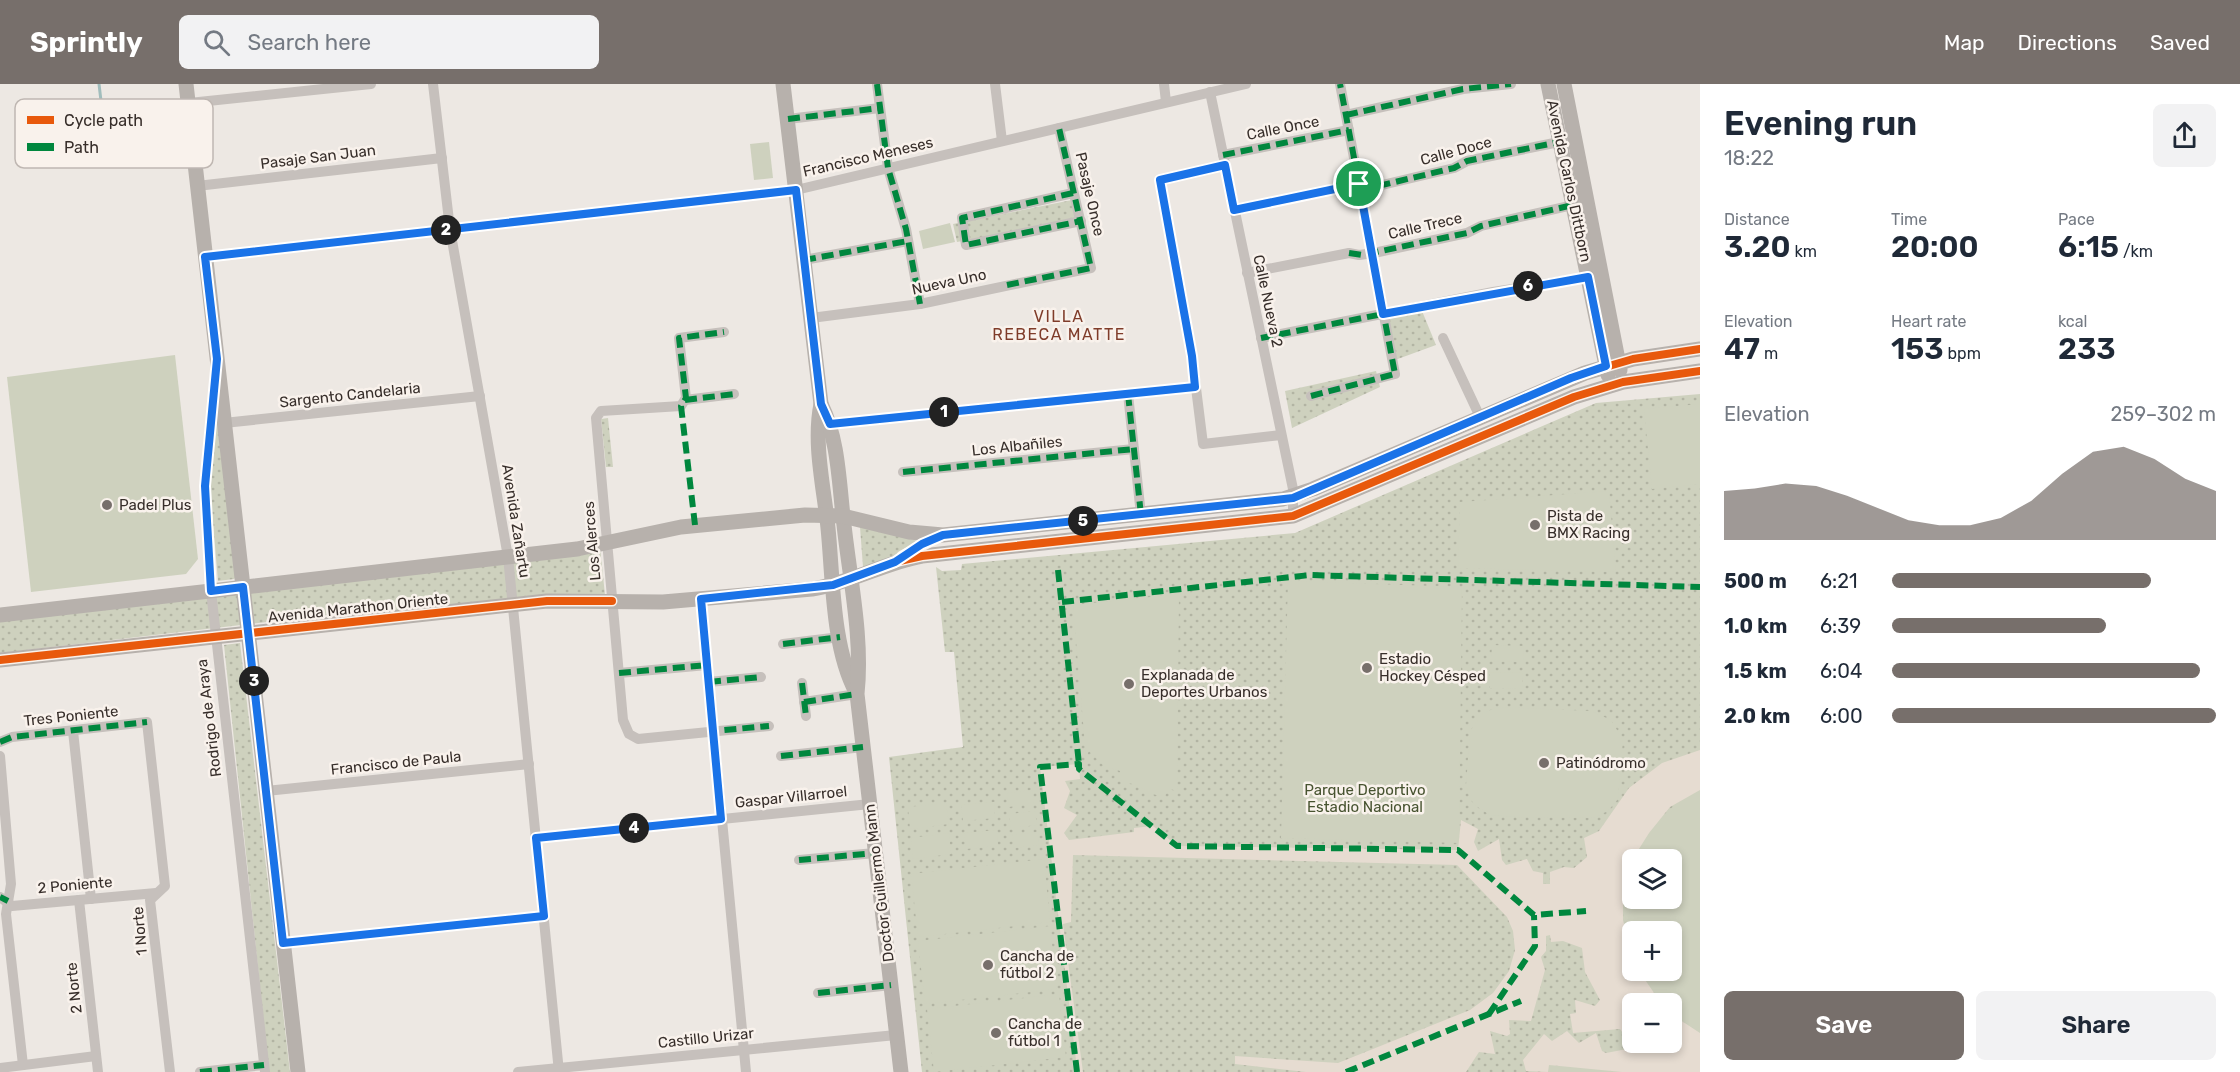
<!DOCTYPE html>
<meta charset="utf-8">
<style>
body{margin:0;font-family:Rubik,sans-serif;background:#f2f2f3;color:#1f2937;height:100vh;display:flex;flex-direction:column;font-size:22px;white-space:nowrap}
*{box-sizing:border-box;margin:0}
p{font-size:20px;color:#747a83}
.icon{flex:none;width:33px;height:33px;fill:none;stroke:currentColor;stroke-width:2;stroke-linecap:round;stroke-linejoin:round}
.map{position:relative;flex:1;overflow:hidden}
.panel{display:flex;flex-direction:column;background:#fff;width:540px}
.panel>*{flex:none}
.fabs{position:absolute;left:1622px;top:765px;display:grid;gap:12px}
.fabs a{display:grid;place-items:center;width:60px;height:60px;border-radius:9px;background:#fff;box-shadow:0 3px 9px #0003;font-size:30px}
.pin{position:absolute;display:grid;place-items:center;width:51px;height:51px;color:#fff;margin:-26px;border:3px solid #fff;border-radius:50%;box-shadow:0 2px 6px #0007}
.km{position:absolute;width:30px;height:30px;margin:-15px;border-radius:50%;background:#222;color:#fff;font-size:16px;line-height:30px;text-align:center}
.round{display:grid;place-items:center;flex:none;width:63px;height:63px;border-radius:9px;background:#f2f2f3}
.headline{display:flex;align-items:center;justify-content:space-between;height:102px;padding:0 24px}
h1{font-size:33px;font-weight:600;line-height:45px}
.metrics{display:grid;grid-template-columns:repeat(3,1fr);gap:9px;height:102px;padding:6px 24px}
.metrics div{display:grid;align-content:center}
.metrics b{font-size:30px;font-weight:600}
.metrics small{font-size:16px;font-weight:400}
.metrics p{font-size:16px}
.chart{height:168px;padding:12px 24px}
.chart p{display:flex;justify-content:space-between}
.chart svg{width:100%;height:108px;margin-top:6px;fill:#776f6b;opacity:.7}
.cta{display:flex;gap:12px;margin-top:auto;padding:12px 24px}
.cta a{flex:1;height:69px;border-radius:9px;background:#776f6b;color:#fff;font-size:24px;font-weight:600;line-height:69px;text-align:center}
.cta a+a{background:#f2f2f3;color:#1f2937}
ul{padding:0 24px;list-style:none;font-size:20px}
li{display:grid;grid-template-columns:96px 72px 1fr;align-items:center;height:45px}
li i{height:15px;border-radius:8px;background:#776f6b}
header{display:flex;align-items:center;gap:36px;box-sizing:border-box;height:84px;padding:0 30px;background:#776f6b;color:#fff}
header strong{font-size:28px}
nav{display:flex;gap:33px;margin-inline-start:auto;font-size:21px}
.search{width:420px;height:54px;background:#f2f2f3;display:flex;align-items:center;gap:15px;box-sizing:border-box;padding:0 21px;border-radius:9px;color:#747a83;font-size:22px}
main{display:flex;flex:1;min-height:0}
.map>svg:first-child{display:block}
</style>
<header>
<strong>Sprintly</strong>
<div class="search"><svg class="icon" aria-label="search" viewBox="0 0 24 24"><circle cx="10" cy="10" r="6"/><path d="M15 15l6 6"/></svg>Search here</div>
<nav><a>Map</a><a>Directions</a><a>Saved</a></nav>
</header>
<main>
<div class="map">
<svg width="1700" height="988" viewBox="0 0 1700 988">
<defs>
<pattern id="grass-dots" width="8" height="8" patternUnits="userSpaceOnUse" patternTransform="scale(1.5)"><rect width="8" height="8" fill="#ced1be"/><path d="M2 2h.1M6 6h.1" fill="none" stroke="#b2b4a3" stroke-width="1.8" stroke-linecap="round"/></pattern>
</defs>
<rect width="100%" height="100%" fill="#ede8e3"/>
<g fill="url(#grass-dots)" fill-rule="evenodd">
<path d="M1072,116L1076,135L957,158L953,140Z"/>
<path d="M1422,227L1436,261L1395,276L1388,235Z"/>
<path d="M1376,287L1380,303L1292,344L1285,307Z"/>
<path d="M1700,310V988H922L889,673L963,663L954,568H945L936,483L942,487L961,486L962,480L1295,449L1596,319ZM1632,776H1671V814H1632ZM1632,848H1671V886H1632ZM1632,920H1671V958H1632Z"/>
<path d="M608,334L613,383H606L601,335Z"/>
<path d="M214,340H219L237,492L234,495L218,497L210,404Z"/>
<path d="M860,443L918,457L920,466L863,483Z"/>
<path d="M600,463L605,511L364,532L328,531L0,569V535Z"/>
<path d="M240,559L290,988H269L224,561Z"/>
</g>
<g fill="#ced1be">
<path d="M769,58L773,94L754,96L750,60Z"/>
<path d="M950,139L955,158L923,165L919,147Z"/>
<path d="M175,271L198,475L186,490L31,508L7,293Z"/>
<path d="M1700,320V400L1652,405L1644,325Z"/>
<path d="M1609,407L1616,488L1458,484L1460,418Z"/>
<path d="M1288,497L1462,503L1459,759L1281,754Z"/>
<path d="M1179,510L1177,707L1170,705L1165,711C1153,713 1148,707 1138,702C1132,699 1126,700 1120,695V687L1104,682L1089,667L1086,673L1073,521Z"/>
<path d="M1492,561L1524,562L1523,578L1491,577Z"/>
<path d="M1490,588L1523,589L1522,605L1490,604Z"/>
<path d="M1498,623L1591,627L1611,636L1623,656L1618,715L1608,727L1593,734L1515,733L1490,731L1476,722L1470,715L1466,701L1470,647L1483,629Z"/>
<path d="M1032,706L1034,719L1009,723L1007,709Z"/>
<path d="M1700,706V949L1671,930V920L1661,919L1639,887L1671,886V848H1632V872C1620,842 1620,808 1632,778V814H1671V776L1633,775C1646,745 1670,720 1700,706Z"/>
<path d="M994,718L995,734L963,737L961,721Z"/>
<path d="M946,719L949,740L910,745L908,723Z"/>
<path d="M1035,727L1037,741L1011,744L1009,730Z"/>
<path d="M997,746L998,762L966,765L964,749Z"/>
<path d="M1038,748L1039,761L1014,764L1012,751Z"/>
<path d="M949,749L951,770L913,775L911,754Z"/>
<path d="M1044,775L1050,838L918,853L911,790Z"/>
<path d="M1050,842L1057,905L925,920L918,857Z"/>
<path d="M1059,910L1066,973L934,988L927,925Z"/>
<path d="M1549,981L1622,988H1548Z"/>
</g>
<path fill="#e6dcd1" d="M1700,666V706L1670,723L1649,749L1632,776L1623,817V836L1632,872V886L1639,887L1661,919L1632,920V958H1671V930L1700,949V988H1622L1549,981L1548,988L1526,987L1523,976L1544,950L1552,957L1567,947L1579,959L1596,949L1602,967L1606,969L1627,965L1631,960L1620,945L1573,949L1570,930L1576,929L1575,916L1595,922L1600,916L1585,888L1582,864L1563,857L1551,858L1550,851L1546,852V867L1541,873L1545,886L1531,937L1509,936L1510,950L1507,952L1490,947L1495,970L1479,968L1466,988H1306L1235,980V972L1338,979L1470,926L1493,909L1509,887L1515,866L1513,847L1507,833L1457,781L1073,771L1071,838L1063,840L1083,988H1074L1072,977L1076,976L1040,683L1079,680L1080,695L1065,697L1070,707L1064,724L1077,731L1064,749L1069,756L1134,748V744L1153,742L1177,762L1458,766L1461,736L1478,745L1474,758L1478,767L1499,755L1502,776L1506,781L1527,775L1533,787L1543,789V800H1550V788L1564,783L1574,784L1587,773L1584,754L1599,747L1629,704L1662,679Z"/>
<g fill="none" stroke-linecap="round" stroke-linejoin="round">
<path stroke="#a1bdbc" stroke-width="3" d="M99,0L104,42"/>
<g stroke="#c6c0bc" stroke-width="10">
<path d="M433,0L450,145L508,473L559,988"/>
<path d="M877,0L888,84L906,145L920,220"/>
<path d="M995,0L1002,57"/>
<path d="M1164,0L1166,18"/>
<path d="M1210,8L1293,405V432"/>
<path d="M189,19L371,0"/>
<path d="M1346,31L1463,5L1511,0"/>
<path d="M788,35L880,24"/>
<path d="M1223,71L1349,46"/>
<path d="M1225,81L1160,96L1192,272L1203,360L1281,351"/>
<path d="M197,102L442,74"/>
<path d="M1361,106L1454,84L1467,77L1559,58"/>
<path d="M1073,109L962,134L966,161L1081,137"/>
<path d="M1234,126L1359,100"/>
<path d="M205,173L796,106L1246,0"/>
<path d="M804,176L908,157"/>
<path d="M1247,189L1349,169L1359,171L1374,169L1467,149L1481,142L1573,121"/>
<path d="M811,234L920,220L1091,184L1059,44"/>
<path d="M724,248L679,254L686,314L681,322L601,327L596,334L623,636L629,650L638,655L769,642"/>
<path d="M1261,254L1493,208L1589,193"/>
<path d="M1443,254L1480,333"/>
<path d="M215,296L205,402L211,507L265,988"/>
<path d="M1128,310L1141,431"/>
<path d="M1311,312L1395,290L1340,0"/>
<path d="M685,316L734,310"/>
<path d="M224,339L480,312"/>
<path d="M830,340L1195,303"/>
<path d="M903,388L1134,365"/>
<path d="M701,515L746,988"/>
<path d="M783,560L840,553"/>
<path d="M619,589L707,581"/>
<path d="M709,598L761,593"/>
<path d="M802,599L806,632"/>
<path d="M804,618L857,610"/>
<path d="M73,647L91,815"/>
<path d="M0,658L12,653L147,638L165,802L150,816L170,988"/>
<path d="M0,672L11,800L6,830L23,981"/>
<path d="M781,672L863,663"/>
<path d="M266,707L529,680"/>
<path d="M536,754L870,720"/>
<path d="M799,776L875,769"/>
<path d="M0,813L12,822L156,809"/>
<path d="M79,816L98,988"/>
<path d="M283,859L544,832"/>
<path d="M818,909L891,901"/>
<path d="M0,984L96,972"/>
<path d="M200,988L264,981"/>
<path d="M518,988L896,951"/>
</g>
<g stroke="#b7b1ac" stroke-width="15">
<path d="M186,0L298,988"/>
<path d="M783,0L821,320C813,360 824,404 828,444C833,494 832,563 856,608"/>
<path d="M1548,0L1608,291"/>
<path d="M1564,0L1620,286"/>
<path d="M821,320C839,356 839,401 844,441C850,496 863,555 857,610L901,988"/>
<path d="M0,531L577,465L681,443L805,431L843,432L909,448L943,451L1283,415L1313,405L1585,289L1633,275L1700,265"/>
<path d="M0,576L547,517L663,518L812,505C850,499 884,479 922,472L1293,432L1574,313L1623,298L1700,287"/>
</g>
<g stroke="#00873e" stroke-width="6" stroke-dasharray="12 6" stroke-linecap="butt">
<path d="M877,0L888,84L906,145L920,220"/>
<path d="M1346,31L1463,5L1511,0"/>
<path d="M788,35L880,24"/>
<path d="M1223,71L1349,46"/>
<path d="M1160,96L1225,81"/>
<path d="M1361,106L1454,84L1467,77L1559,58"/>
<path d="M1073,109L962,134L966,161L1081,137"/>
<path d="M1234,126L1359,100"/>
<path d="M1349,169L1362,171L1467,149L1481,142L1573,121"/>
<path d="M804,176L908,157"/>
<path d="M1007,201L1091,184L1059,44"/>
<path d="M1261,254L1383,230"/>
<path d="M1128,310L1141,431"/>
<path d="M1311,312L1395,290L1340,0"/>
<path d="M685,316L734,310"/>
<path d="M830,340L1195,303"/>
<path d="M903,388L1134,365"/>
<path d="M695,441L681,322L686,314L679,254L724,248"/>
<path d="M1058,486L1079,680"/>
<path d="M701,515L713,647L769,642"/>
<path d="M1062,518L1310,491L1700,503"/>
<path d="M783,560L840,553"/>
<path d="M619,589L707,581"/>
<path d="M709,598L761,593"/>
<path d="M802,599L806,632"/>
<path d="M804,618L857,610"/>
<path d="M0,658L12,653L147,638"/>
<path d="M781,672L863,663"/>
<path d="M799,776L875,769"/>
<path d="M0,813L8,817"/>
<path d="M818,909L891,901"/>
<path d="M1489,930L1535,862L1534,831"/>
<path d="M200,988L264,981"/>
<path d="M1077,988L1040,683L1079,680V685L1177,762L1458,766L1534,831L1586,827"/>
<path d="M1346,988L1521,917"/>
</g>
<g stroke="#f9f2ec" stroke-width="11">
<g id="cycleway">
<path d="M902,472L943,451L1293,414L1585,289L1633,275L1700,265"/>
<path d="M850,495L895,478L922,472L1293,432L1574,313L1623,298L1700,287"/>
<path d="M0,576L547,517H612"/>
</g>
</g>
<use href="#cycleway" stroke="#e8590c" stroke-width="8"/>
</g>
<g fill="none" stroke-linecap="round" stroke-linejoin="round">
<g stroke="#fff" stroke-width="12">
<path id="route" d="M1225,81L1234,126L1359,100L1383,230L1588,193L1606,282L1571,294L1293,414L943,451L922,460L895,478L833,501L701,515L721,735L536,754L544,832L283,859L243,503L211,507L205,402L217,275L205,173L796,106L821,320L830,340L1195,303L1192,272L1160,96Z"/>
</g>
<use href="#route" stroke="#1a73e8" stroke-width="8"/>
</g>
<g fill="#776f6b" stroke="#f9f2ec" stroke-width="2">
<circle cx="107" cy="421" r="6"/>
<circle cx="1535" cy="441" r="6"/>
<circle cx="1367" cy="584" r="6"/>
<circle cx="1129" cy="600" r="6"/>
<circle cx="1544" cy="679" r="6"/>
<circle cx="988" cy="881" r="6"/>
<circle cx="996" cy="949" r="6"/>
</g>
<g text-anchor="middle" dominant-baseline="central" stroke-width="5" stroke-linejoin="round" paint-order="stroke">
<g font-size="15" fill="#372e2a" stroke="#f9f2ec">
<text transform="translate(1283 44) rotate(-11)">Calle Once</text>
<text transform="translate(1456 67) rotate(-15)">Calle Doce</text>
<text transform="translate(318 73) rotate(-7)">Pasaje San Juan</text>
<text transform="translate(868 73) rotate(-13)">Francisco Meneses</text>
<text transform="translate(1569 97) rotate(78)">Avenida Carlos Dittborn</text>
<text transform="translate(1090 110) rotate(77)">Pasaje Once</text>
<text transform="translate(1425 142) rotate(-13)">Calle Trece</text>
<text transform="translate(949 198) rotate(-12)">Nueva Uno</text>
<text transform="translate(1268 217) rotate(78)">Calle Nueva 2</text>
<text transform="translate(350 311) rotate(-6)">Sargento Candelaria</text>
<text transform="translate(1017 362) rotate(-6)">Los Albañiles</text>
<text transform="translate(516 437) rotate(81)">Avenida Zañartu</text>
<text transform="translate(592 457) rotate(-95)">Los Alerces</text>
<text transform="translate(358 524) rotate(-6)">Avenida Marathon Oriente</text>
<text transform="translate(71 632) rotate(-6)">Tres Poniente</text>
<text transform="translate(209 634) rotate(-97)">Rodrigo de Araya</text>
<text transform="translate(396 679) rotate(-6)">Francisco de Paula</text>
<text transform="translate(791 713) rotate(-6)">Gaspar Villarroel</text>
<text transform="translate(879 799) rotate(-97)">Doctor Guillermo Mann</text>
<text transform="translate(75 801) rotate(-5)">2 Poniente</text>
<text transform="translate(140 847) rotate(-95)">1 Norte</text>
<text transform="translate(74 904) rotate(-96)">2 Norte</text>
<text transform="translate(706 954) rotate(-6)">Castillo Urizar</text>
</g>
<g font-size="15" fill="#372e2a" stroke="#f9f2ec" text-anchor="start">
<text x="119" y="421">Padel Plus</text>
<text x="1547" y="432">Pista de<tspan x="1547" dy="17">BMX Racing</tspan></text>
<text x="1379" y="575">Estadio<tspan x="1379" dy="17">Hockey Césped</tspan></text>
<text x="1141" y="591">Explanada de<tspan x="1141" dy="17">Deportes Urbanos</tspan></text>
<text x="1556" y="679">Patinódromo</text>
<text x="1000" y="872">Cancha de<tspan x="1000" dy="17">fútbol 2</tspan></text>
<text x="1008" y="940">Cancha de<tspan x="1008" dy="17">fútbol 1</tspan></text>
</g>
<g font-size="15" fill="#475330" stroke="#f9f2ec">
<text x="1365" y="706">Parque Deportivo<tspan x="1365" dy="17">Estadio Nacional</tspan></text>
</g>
<g font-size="16" letter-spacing="1.5" fill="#7f3c2a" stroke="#f9f2ec">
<text x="1059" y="232">VILLA<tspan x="1059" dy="18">REBECA MATTE</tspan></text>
</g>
</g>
<rect x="15" y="15" width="198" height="69" rx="9" fill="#f9f2ec" stroke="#bfb7b2" stroke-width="1.5"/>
<rect x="27" y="32" width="27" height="8" fill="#e8590c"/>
<rect x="27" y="59" width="27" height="8" fill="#00873e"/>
<g font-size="16" fill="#372e2a">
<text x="64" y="42">Cycle path</text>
<text x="64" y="69">Path</text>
</g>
</svg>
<div class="fabs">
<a><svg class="icon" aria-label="layers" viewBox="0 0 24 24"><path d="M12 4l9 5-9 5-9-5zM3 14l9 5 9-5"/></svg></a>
<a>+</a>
<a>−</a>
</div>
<div class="pin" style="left:1359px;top:100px;background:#1e9e55"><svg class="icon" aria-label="arrive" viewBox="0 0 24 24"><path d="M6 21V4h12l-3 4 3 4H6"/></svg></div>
<b class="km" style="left:944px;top:328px">1</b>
<b class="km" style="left:446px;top:146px">2</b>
<b class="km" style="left:254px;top:597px">3</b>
<b class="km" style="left:634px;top:744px">4</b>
<b class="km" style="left:1083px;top:437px">5</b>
<b class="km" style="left:1528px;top:202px">6</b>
</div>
<section class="panel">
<div class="headline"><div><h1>Evening run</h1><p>18:22</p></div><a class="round"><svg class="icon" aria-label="share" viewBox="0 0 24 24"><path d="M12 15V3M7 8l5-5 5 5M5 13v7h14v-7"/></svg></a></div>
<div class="metrics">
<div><p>Distance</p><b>3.20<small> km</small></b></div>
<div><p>Time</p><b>20:00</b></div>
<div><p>Pace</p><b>6:15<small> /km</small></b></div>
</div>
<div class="metrics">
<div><p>Elevation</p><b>47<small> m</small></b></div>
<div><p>Heart rate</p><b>153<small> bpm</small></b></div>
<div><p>kcal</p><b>233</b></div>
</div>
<div class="chart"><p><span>Elevation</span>259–302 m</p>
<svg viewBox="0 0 160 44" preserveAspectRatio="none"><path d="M0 44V24L10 23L20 21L30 22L40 26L50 31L60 36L70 38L80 38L90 35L100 28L110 17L120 8L130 6L140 11L150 19L160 24V44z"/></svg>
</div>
<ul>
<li><b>500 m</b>6:21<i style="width:80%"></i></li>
<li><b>1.0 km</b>6:39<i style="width:66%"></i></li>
<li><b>1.5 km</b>6:04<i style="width:95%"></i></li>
<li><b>2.0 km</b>6:00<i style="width:100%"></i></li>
</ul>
<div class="cta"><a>Save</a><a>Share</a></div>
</section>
</main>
